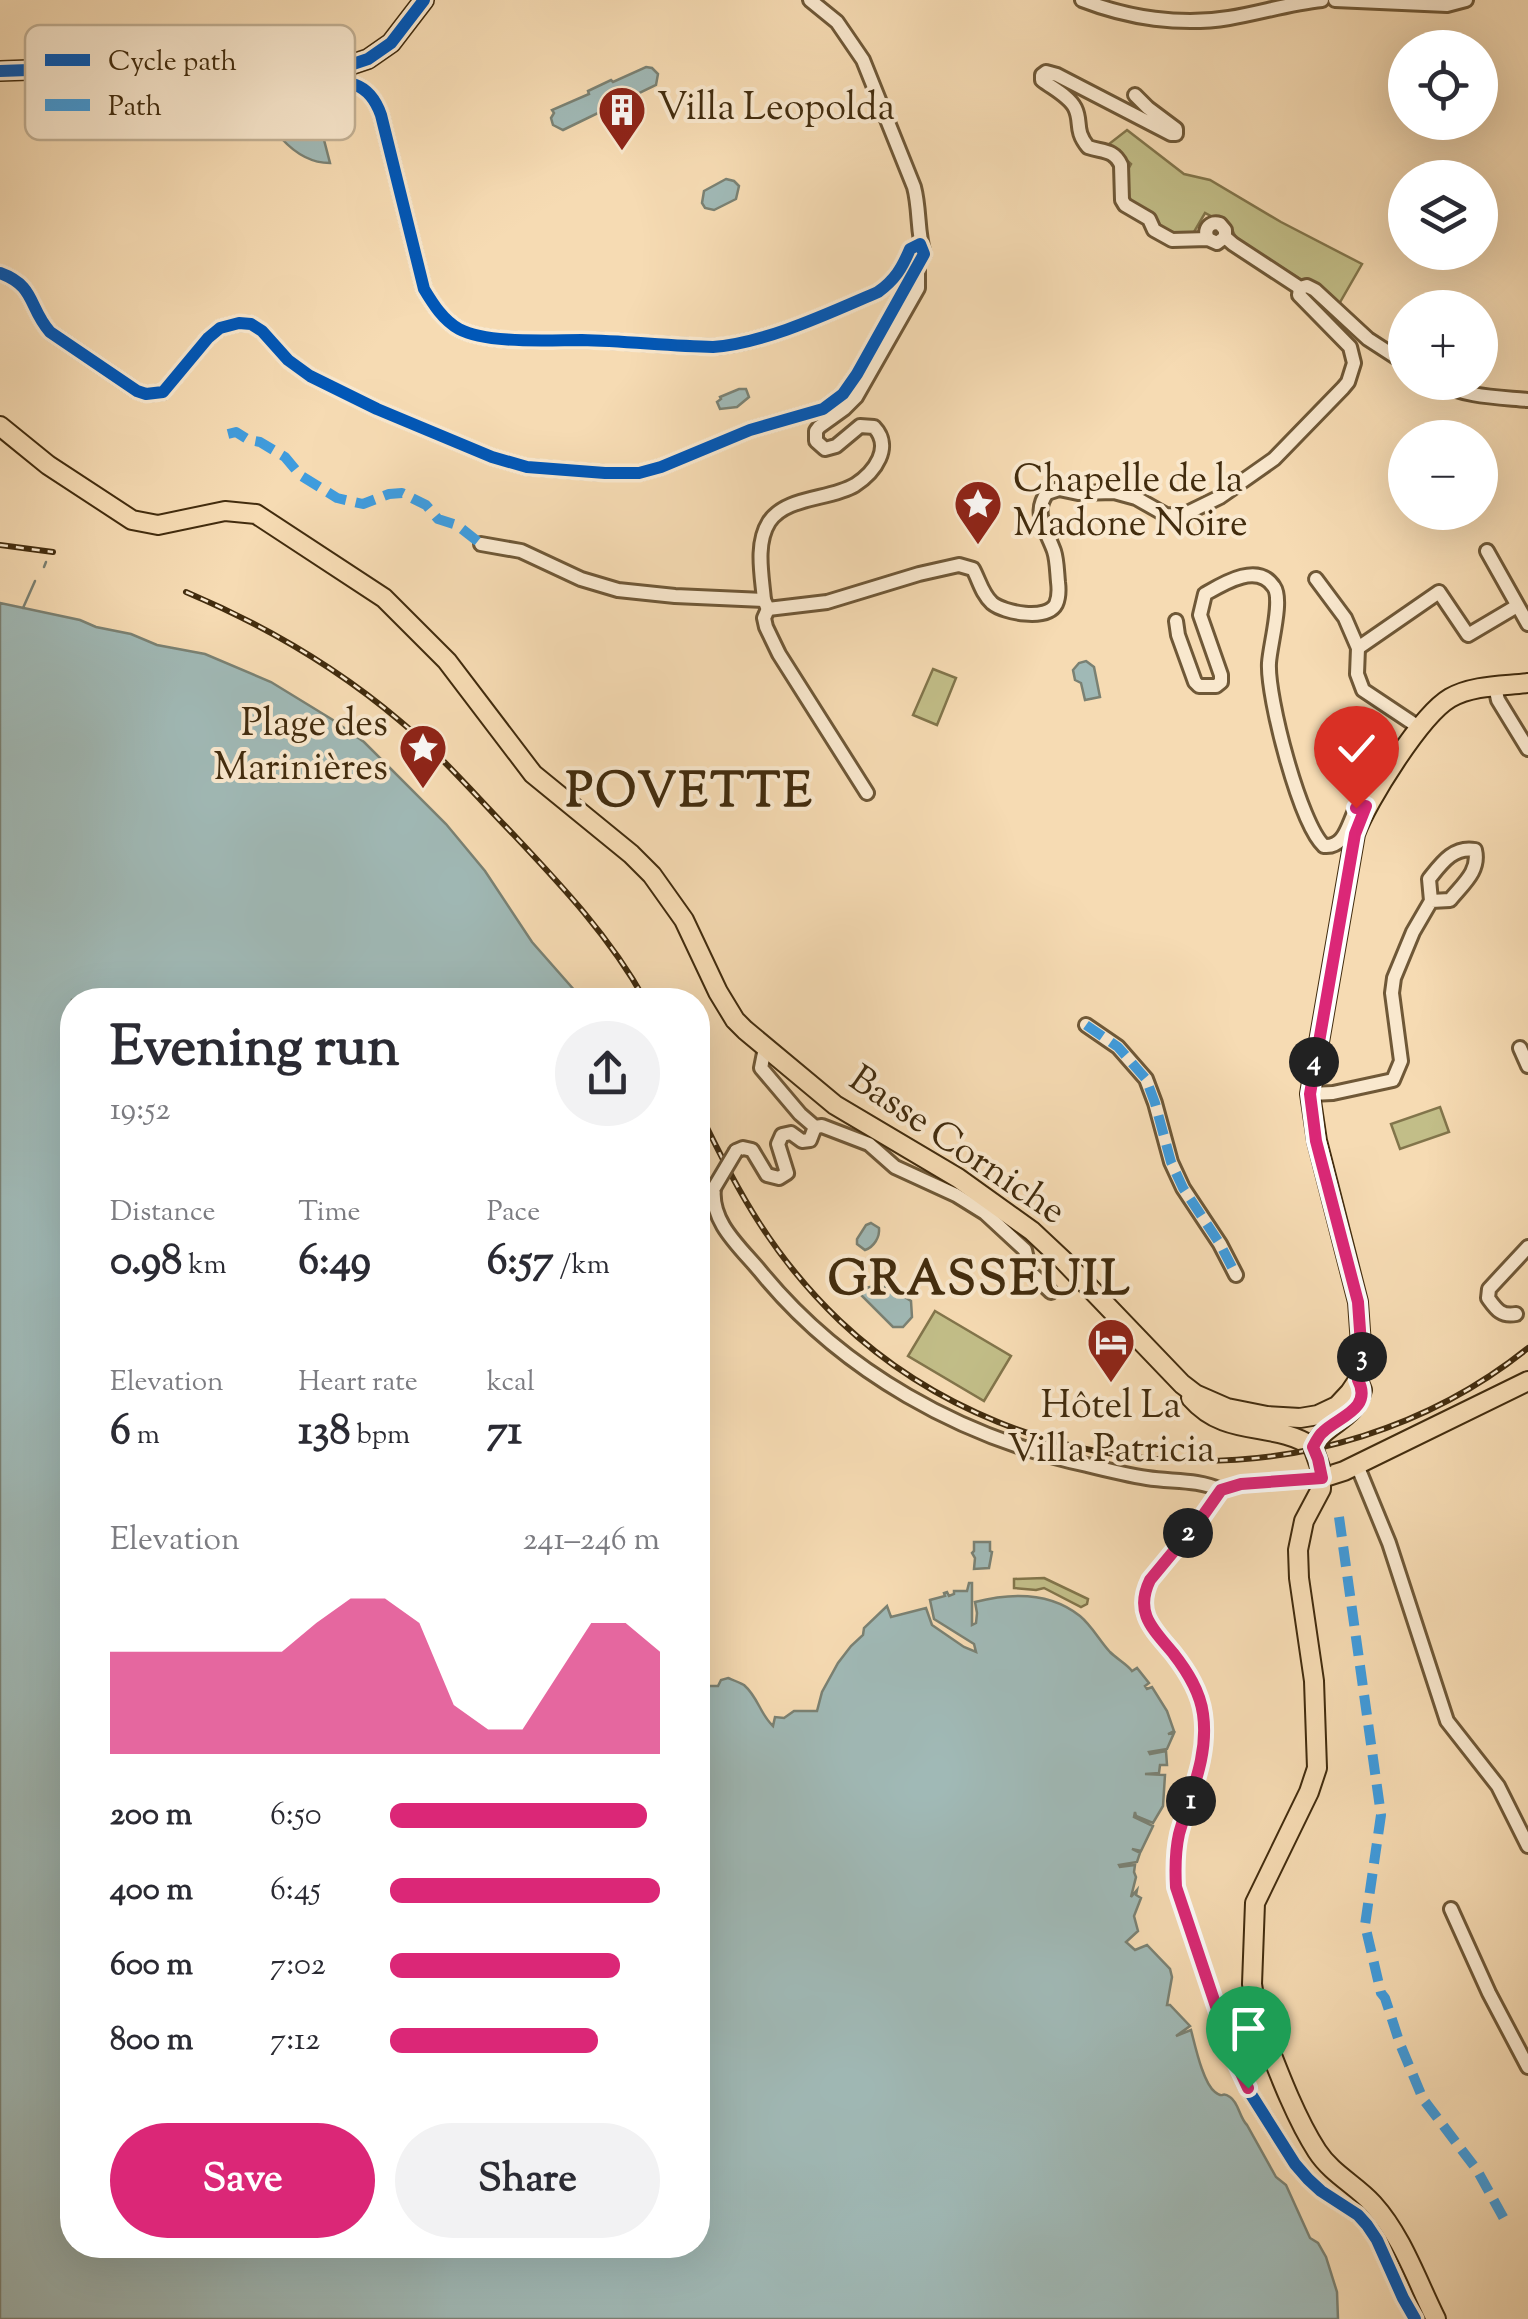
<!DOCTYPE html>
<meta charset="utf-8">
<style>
body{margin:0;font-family:"Sorts Mill Goudy",serif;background:#f2f2f3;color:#2b2b33;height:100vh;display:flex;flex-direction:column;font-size:38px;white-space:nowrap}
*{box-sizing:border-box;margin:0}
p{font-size:32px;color:#7c7c81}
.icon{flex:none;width:55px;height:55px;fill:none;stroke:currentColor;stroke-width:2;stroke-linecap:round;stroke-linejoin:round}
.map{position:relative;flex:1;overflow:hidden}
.panel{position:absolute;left:60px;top:988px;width:650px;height:1270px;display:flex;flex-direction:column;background:#fff;border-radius:40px;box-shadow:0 10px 40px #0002}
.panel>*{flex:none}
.fabs{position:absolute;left:1388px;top:30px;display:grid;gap:20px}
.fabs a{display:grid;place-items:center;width:110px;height:110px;border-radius:50%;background:#fff;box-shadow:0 10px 40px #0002;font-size:50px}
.pin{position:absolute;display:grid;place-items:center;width:85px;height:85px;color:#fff;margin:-102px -42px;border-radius:50% 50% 50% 0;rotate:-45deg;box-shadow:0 0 10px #0007}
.pin .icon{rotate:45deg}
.km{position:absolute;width:50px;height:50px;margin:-25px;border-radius:50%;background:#222;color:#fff;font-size:28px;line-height:50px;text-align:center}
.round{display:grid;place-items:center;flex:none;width:105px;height:105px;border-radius:52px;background:#f2f2f3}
.summary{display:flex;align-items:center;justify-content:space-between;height:170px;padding:0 50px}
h1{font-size:55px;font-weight:700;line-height:75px}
.figures{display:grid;grid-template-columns:repeat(3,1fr);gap:15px;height:170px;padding:10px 50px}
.figures div{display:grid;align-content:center}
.figures b{font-size:42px;font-weight:700}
.figures small{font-size:28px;font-weight:400}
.figures p{font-size:28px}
.chart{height:280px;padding:20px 50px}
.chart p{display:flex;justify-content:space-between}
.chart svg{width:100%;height:180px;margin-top:10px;fill:#db2777;opacity:.7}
.action{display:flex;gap:20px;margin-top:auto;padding:20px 50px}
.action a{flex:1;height:115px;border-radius:60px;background:#db2777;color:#fff;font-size:40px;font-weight:700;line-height:115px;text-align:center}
.action a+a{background:#f2f2f3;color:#2b2b33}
ul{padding:0 50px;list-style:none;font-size:32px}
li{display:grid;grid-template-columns:160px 120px 1fr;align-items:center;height:75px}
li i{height:25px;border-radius:12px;background:#db2777}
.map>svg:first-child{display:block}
</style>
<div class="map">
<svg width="1528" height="2319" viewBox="0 0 1528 2319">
<rect width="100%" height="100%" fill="#f6dbb3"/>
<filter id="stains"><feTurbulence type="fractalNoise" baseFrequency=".002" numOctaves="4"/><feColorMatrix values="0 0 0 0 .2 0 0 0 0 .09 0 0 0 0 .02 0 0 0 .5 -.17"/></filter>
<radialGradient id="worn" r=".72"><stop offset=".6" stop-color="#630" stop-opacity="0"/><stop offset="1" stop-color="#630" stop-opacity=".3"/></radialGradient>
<g fill="#c2be88" stroke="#82754b" stroke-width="2.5">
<path d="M1127,130L1184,174L1210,180L1281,222L1362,264L1339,304L1236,238L1231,227L1205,213L1194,232L1176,237L1170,236L1149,214L1126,199L1125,175L1131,164L1109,144Z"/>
<path d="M933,669L956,678L937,725L913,715Z"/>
<path d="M1440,1107L1449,1132L1400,1149L1391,1124Z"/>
<path d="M935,1311L1011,1356L984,1401L908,1356Z"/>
<path d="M1044,1578L1088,1599L1087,1604L1081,1607L1044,1588L1036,1590L1014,1588V1579Z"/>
</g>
<g fill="#a0b9b6" stroke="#7a8173" stroke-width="2.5">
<path d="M646,67L652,68L658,74L656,85L563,130L553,125L551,118L554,113L552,110L589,94L588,91L611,80L613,82Z"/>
<path d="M297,130L324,140L330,163C311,163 294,152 282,139Z"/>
<path d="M726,179L734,181L739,186L736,199L714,210L705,208L702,203L704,191Z"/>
<path d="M739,389H746L749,397L737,407L720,409L717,402L721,399L720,397Z"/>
<path d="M0,603L80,620L96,627L131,634L157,645L205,654L271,682L333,720L364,742L446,824L485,871L532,942L583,1000H72V2245H698V1693L710,1686H718L721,1680L728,1678C733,1680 739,1682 744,1685C758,1697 760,1714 773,1726L775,1717L784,1718L794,1711H817L822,1692L838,1663L851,1646L863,1635L864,1628L887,1606L891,1617L926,1608L932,1625L964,1647L976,1652L974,1644L934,1619L930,1600L945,1596L944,1593L947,1592L949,1596L954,1594V1591H967L969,1583H972V1625L976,1623L977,1613L975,1602C1010,1593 1049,1591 1080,1616C1092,1626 1099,1640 1110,1652C1117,1659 1127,1664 1132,1671L1137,1668L1149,1683L1145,1686L1147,1689L1152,1687L1167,1711L1174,1731L1168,1734L1174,1733L1167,1749L1149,1752L1150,1754L1166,1751L1167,1765H1160L1159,1773L1145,1774L1165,1775L1163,1806L1153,1823L1136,1816L1135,1812L1134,1817L1153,1826L1141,1851L1132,1849L1140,1853L1137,1862L1119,1865L1120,1867L1135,1865L1134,1872L1136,1877L1131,1897L1137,1890L1136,1895L1141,1898L1134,1916L1138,1931L1126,1942L1135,1950L1147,1945L1170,1969L1172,1977L1167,2005H1170L1190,2026L1176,2036L1191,2030C1195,2045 1203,2083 1215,2092C1225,2100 1220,2090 1230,2097C1239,2103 1239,2117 1247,2125L1276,2177L1286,2185L1310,2238L1318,2243L1326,2257L1337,2292L1338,2319H0Z"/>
<path d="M1086,661L1094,667L1100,697L1085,700L1081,683L1075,680L1073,670L1079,663Z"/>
<path d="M871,1223L879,1228C880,1237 874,1247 865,1250L857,1244V1239L866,1225Z"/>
<path d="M878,1285L893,1290L911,1301L912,1317L903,1327H893L859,1293L866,1288Z"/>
<path d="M974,1542H990V1551L992,1552L989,1568L974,1569L975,1558L972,1553L974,1551Z"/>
</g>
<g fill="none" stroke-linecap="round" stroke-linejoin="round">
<g stroke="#7a8173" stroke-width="2.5">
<path d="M44,567L46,562"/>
<path d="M23,608L35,581"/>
</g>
<g stroke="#6f5837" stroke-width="18">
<g id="minor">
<path d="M1082,0C1128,18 1181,26 1229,18C1260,13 1291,3 1322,0"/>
<path d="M1335,0L1447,5L1466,0"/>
<path d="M281,61L284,79L290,84C329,87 364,67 381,115L424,289C433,304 443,320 459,329C487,344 549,340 582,340C626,341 669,346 713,347C766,343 829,313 878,292C895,280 902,268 910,249L920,244"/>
<path d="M1135,95L1148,108L1176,129V134H1171L1057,75L1046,72L1042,75V80C1052,88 1069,96 1075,108C1082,122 1074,130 1088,147C1102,152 1114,149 1121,165L1122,200L1125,205L1149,219L1154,230L1172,240L1208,239L1217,243L1225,237"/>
<path d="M1208,239C1203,229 1210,221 1220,224L1225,230V237L1233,244L1300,288L1307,286L1315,290L1368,339L1405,363"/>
<path d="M0,273C36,286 28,307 50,332L137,391L146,394L163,392L208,338L220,328L239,323L251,324L262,331L288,360L310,376L377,409L492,457L527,467L605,473H639L661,467L750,430L823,409L843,394L857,374L924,254C917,233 920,209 914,187L863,60L837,22L810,0"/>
<path d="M1437,382C1465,397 1497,397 1528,400"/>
<path d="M481,544L521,551L581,579L618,590L675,596L764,600"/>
<path d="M1487,551L1528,624"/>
<path d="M1316,579L1345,618L1358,648L1357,674L1363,690L1420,728"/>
<path d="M768,609L827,602L919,574L959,565L973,569C979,580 982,594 992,603C1004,613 1047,621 1056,604C1059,597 1059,590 1058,582C1057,572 1057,560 1054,551C1047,531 1032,513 1047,493L1059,489L1078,493L1114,492L1136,498L1166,515L1181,516L1220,497L1274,459L1343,388L1348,382L1354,363L1350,347L1299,295L1300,288"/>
<path d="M768,609L764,600C762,576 755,544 769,522C786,496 830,500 855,485C875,472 893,447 874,427L860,426L836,446L825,449L816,441V431L819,427L844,409L856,397L918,288V270"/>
<path d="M768,609L764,618L766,627L779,654L867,793"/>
<path d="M1176,621L1178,635L1195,682L1199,686H1216L1221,682V675L1200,615L1205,594C1224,583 1258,562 1274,587C1283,600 1270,645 1269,663C1267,697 1300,824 1324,846C1345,848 1348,824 1356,809L1366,807"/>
<path d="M1358,648L1439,592L1468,635L1517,606"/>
<path d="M1495,687L1498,700L1528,749"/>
<path d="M1086,1025L1118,1047L1146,1079L1155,1103L1171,1162L1183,1188L1220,1244L1236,1275"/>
<path d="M765,1048L761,1068L800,1114L815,1127L822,1126L869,1144L895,1167L956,1195L985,1213L1025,1250L1030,1272L1051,1292"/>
<path d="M1520,1048L1528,1066"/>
<path d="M1310,1094L1333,1093L1393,1080L1401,1061L1392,993L1394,978L1413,932L1431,901L1429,879C1441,864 1453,846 1475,850C1480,871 1463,884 1450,900L1431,901"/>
<path d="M736,1151L743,1148L752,1150L767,1175L779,1178L787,1173L778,1144L782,1135L791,1133L802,1141L810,1140L815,1127"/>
<path d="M714,1188C710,1222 740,1247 760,1271C842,1372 962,1438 1087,1465C1107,1470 1127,1475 1147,1478C1173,1482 1197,1479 1221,1490"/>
<path d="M1516,1314C1501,1317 1496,1309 1488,1298L1489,1289L1528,1247"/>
<path d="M1357,1465L1389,1543L1447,1721L1498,1786L1528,1846"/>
<path d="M1322,1478L1241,1484L1221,1490L1202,1517L1150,1579C1134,1613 1153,1629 1173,1653C1187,1671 1200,1691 1203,1714C1210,1757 1189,1794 1179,1834C1175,1852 1175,1869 1176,1887L1232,2054L1247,2088L1295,2164L1308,2179L1321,2191L1358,2215L1367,2225L1377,2240L1403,2298L1415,2319"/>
<path d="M1451,1909L1489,1993L1528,2067"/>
</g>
</g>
<g stroke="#422c0e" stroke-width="22">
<g id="major">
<path d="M0,71L281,61L347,66L368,59L391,43L424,0"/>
<path d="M0,426L48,465L132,520L158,525L225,511L256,514L384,598L447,661L533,774L631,854L652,875L684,920L718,992L735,1020L745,1030L835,1105L958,1178L1032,1231L1064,1261L1182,1384L1195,1394L1227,1408L1267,1416L1300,1418L1318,1415L1337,1406L1350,1392L1358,1380L1362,1359L1358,1302L1317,1141L1310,1094L1355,834C1367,801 1421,715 1450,698C1473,685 1503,686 1528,683"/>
<path d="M1191,1398C1227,1439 1272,1420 1313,1447C1327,1421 1355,1421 1362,1390L1358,1380"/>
<path d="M1321,1470V1489L1304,1521L1298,1550L1299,1578L1314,1681L1317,1768L1309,1792L1255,1903L1252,1984L1257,2017C1274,2060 1293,2114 1317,2151C1332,2174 1356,2185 1373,2204C1402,2236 1417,2281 1436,2319"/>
<path d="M1322,1478L1344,1471L1528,1381"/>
</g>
</g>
<use href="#minor" stroke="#f9e8ce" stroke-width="12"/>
<use href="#major" stroke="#f6dbb3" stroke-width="18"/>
<g stroke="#422c0e" stroke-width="6">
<g id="rail">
<path d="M0,545L53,552"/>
<path d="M186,592C264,625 335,666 400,721C441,755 476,796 513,834C562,886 610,937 645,1000"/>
<path d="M698,1109C737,1191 773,1257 840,1321C1026,1497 1329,1508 1528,1348"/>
</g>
</g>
<use href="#rail" stroke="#f9e8ce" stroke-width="2.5" stroke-dasharray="8" stroke-linecap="butt"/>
<g stroke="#6f5837" stroke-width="18" stroke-linecap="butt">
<path id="minor-bridge" d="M714,1188L736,1151"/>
</g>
<g stroke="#422c0e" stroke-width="22" stroke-linecap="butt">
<path id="major-bridge" d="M1313,1447L1321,1470"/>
</g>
<use href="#minor-bridge" stroke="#f9e8ce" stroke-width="12"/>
<use href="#major-bridge" stroke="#f6dbb3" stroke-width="18"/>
<g stroke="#3f9cde" stroke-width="10" stroke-dasharray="20 10" stroke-linecap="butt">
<path d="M228,434L236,432L249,440L260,442L285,457L300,475L337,498L363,504L389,494L402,493L426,505L438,519L457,525L481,544"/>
<path d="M1086,1025L1118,1047L1146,1079L1155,1103L1171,1162L1183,1188L1220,1244L1236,1275"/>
<path d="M1339,1517L1381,1815L1365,1925L1381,1993L1385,1998L1400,2044L1423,2099L1477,2170L1508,2226"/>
</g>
<g stroke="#f9e8ce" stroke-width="19">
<g id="cycleway">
<path d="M0,71L281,61L347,66L368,59L391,43L424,0"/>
<path d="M0,273C36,286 28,307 50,332L137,391L146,394L163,392L208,338L220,328L239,323L251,324L262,331L288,360L310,376L377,409L492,457L527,467L605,473H639L661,467L750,430L823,409L843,394L857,374L924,254L920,244L910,249C902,268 895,280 878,292C829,313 766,343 713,347C669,346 626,341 582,340C549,340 487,344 459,329C443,320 433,304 424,289L381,115C364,67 329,87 290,84L284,79L281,61"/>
<path d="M1322,1478L1241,1484L1221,1490L1202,1517L1150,1579C1134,1613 1153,1629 1173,1653C1187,1671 1200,1691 1203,1714C1210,1757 1189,1794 1179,1834C1175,1852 1175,1869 1176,1887L1232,2054L1247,2088L1295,2164L1308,2179L1321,2191L1358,2215L1367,2225L1377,2240L1403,2298L1415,2319"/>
</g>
</g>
<use href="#cycleway" stroke="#0057b8" stroke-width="12"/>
</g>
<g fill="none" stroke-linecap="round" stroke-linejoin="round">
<g stroke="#fff" stroke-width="20">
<path id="route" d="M1248,2088L1232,2054L1176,1887C1175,1869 1175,1852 1179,1834C1190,1794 1209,1757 1203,1714C1200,1691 1187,1671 1173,1653C1153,1629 1134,1613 1150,1580L1202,1517L1221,1490L1241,1484L1322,1478L1318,1459L1313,1447C1315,1443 1319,1435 1323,1432C1338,1417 1373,1409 1358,1380L1362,1359L1358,1302L1316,1141L1310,1094L1355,834L1366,806L1356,808"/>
</g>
<use href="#route" stroke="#db2777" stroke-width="12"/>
</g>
<defs>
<g id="building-pin" transform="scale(2.5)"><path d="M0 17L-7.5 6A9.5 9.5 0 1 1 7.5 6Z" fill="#8f2418" stroke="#f9e8ce"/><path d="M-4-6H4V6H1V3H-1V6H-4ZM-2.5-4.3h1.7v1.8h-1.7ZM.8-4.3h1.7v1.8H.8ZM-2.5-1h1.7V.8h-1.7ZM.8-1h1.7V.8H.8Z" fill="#fff"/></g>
<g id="sight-pin" transform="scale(2.5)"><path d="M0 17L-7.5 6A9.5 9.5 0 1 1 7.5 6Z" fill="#8f2418" stroke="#f9e8ce"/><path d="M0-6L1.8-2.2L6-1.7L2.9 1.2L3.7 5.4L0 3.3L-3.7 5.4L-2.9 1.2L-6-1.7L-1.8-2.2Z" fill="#fff"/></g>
<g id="hotel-pin" transform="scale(2.5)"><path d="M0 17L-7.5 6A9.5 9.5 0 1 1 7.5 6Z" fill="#8f2418" stroke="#f9e8ce"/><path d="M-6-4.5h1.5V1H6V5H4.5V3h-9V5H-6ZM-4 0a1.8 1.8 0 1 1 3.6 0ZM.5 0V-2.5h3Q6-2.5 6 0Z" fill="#fff"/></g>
</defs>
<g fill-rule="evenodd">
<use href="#building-pin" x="622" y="110"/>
<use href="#sight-pin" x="978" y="504"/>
<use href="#sight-pin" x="423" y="748"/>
<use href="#hotel-pin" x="1111" y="1342"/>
</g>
<g text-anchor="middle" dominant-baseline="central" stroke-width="8" stroke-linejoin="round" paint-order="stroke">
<g font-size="38" fill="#422c0e" stroke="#f9e8ce" text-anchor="start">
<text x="657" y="110">Villa Leopolda</text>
<text x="1013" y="482">Chapelle de la<tspan x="1013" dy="44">Madone Noire</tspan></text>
<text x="388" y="726" text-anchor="end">Plage des<tspan x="388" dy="44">Marinières</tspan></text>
<text x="1111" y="1408" text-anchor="middle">Hôtel La<tspan x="1111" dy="44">Villa Patricia</tspan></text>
</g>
<g font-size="38" fill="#422c0e" stroke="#f9e8ce">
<text transform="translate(956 1147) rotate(34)">Basse Corniche</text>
</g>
<g font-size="48" font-weight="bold" letter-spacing="2.5" fill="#422c0e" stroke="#f9e8ce">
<text x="690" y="794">POVETTE</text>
<text x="980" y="1282">GRASSEUIL</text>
</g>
</g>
<rect x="25" y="25" width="330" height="115" rx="15" fill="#f9e8ce" stroke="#c2b094" stroke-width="2.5"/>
<rect x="45" y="54" width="45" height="12" fill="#0057b8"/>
<rect x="45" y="99" width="45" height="12" fill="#3f9cde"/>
<g font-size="28" fill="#422c0e">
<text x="108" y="70">Cycle path</text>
<text x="108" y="115">Path</text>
</g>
<rect width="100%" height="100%" filter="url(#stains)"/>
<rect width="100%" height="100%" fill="url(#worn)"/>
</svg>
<div class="fabs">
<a><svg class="icon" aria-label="locate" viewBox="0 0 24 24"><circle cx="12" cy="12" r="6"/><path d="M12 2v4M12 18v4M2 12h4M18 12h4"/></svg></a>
<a><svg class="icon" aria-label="layers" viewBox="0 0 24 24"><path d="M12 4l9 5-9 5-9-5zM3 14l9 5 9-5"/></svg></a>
<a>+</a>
<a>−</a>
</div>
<div class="pin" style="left:1248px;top:2088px;background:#1e9e55"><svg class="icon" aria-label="arrive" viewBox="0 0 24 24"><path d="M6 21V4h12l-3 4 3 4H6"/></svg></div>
<div class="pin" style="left:1356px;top:808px;background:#d93025"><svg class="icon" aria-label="check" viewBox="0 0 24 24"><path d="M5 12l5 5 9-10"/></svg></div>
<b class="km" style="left:1191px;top:1801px">1</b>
<b class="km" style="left:1188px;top:1533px">2</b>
<b class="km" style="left:1362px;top:1357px">3</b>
<b class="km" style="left:1314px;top:1062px">4</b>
<section class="panel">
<div class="summary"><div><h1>Evening run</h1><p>19:52</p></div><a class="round"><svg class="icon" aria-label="share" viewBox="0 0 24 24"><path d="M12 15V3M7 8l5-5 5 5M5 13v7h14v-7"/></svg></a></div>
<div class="figures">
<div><p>Distance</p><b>0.98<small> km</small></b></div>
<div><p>Time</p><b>6:49</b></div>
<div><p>Pace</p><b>6:57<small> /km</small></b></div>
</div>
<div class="figures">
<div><p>Elevation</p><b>6<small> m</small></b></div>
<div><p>Heart rate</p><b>138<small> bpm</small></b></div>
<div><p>kcal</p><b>71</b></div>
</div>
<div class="chart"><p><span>Elevation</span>241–246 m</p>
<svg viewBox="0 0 160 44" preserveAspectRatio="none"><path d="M0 44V19L10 19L20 19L30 19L40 19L50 19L60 12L70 6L80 6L90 12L100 32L110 38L120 38L130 25L140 12L150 12L160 19V44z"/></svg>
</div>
<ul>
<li><b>200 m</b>6:50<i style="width:95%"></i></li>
<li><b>400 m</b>6:45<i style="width:100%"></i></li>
<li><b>600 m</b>7:02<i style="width:85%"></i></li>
<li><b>800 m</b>7:12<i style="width:77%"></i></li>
</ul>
<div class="action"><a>Save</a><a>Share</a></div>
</section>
</div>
